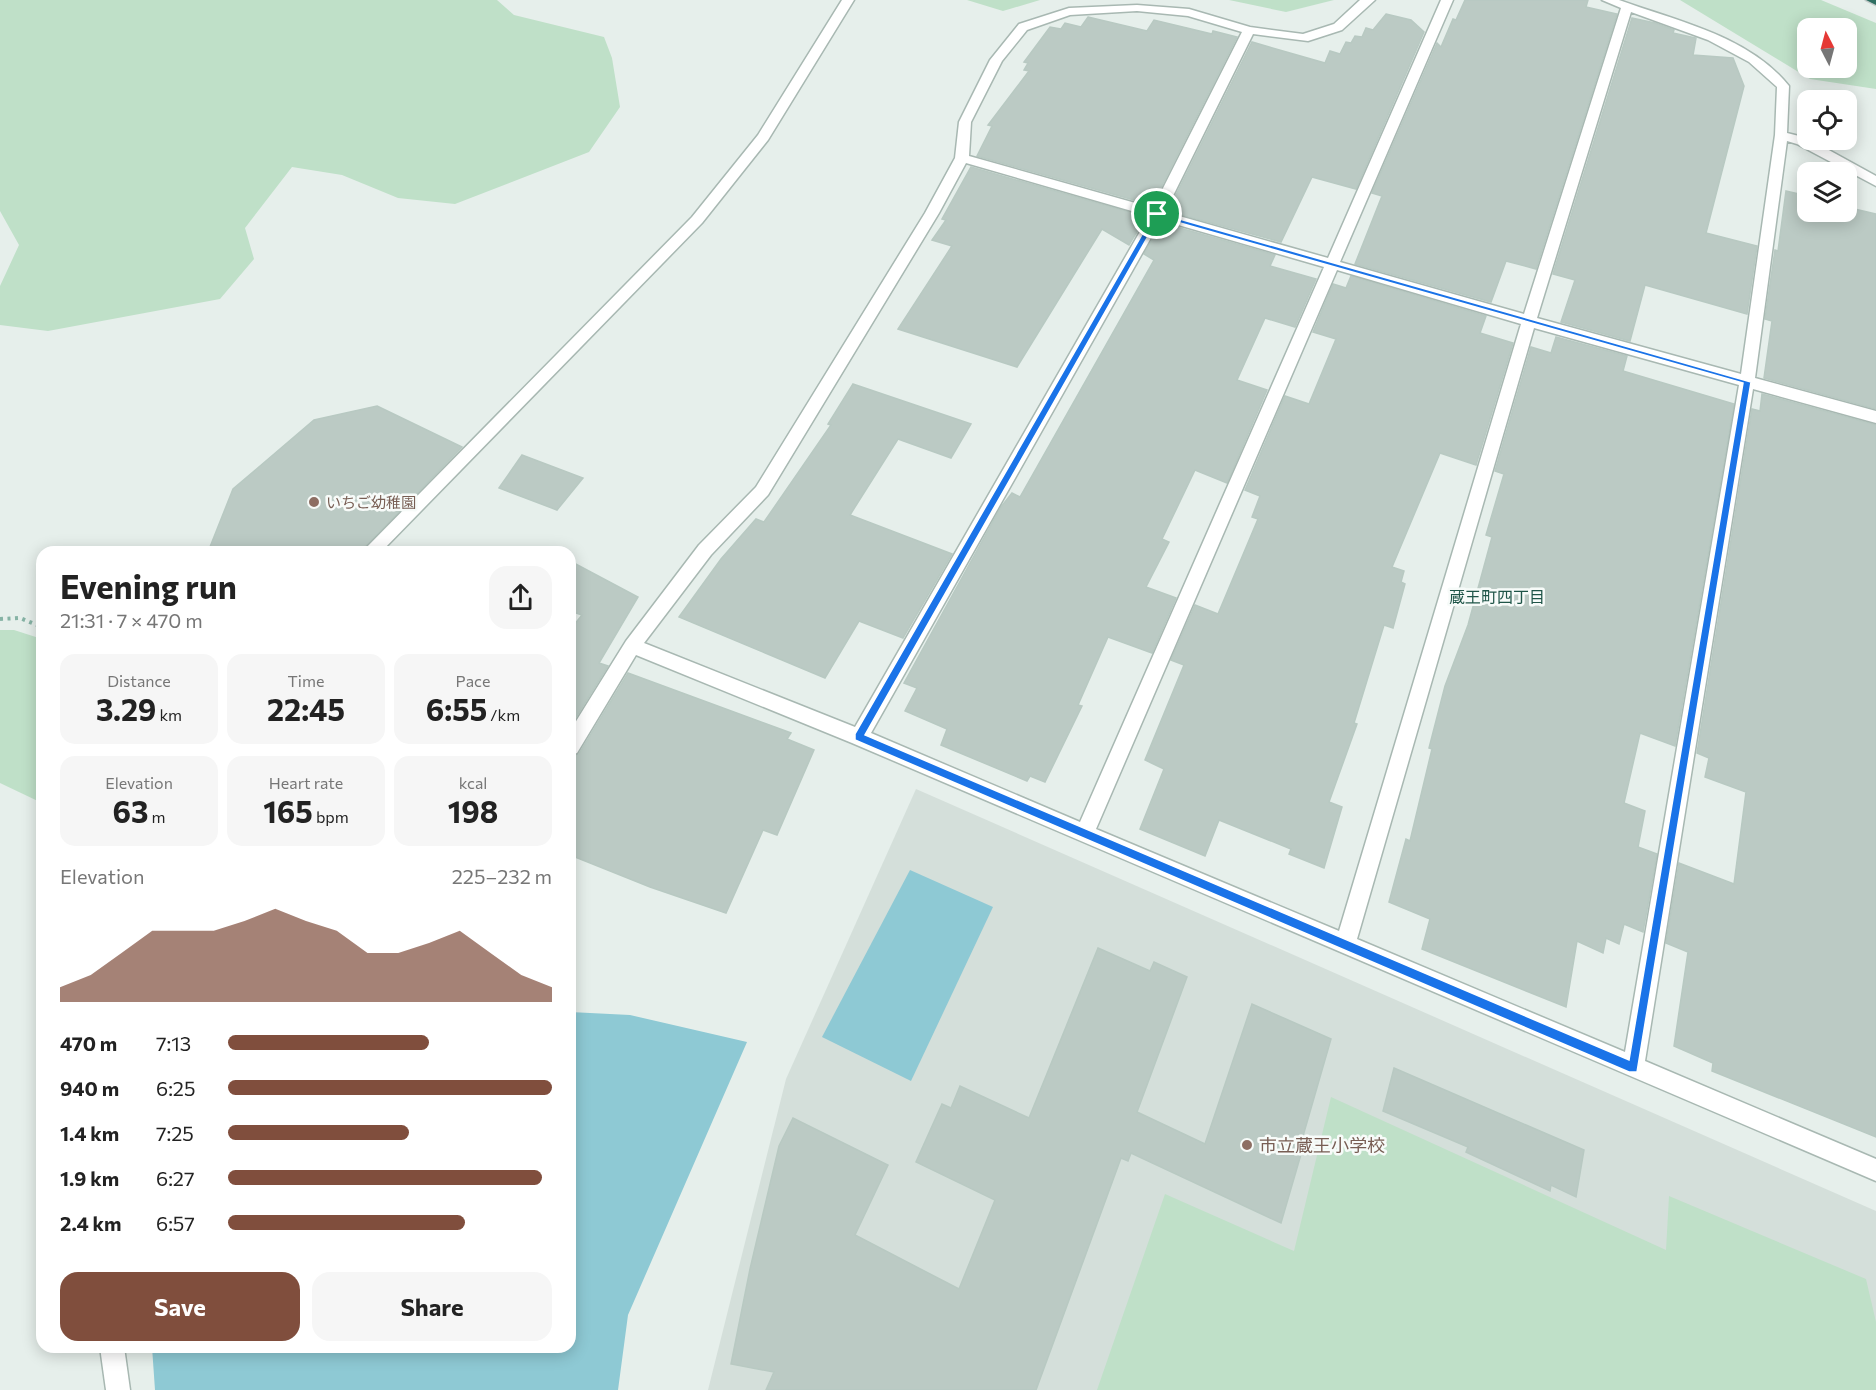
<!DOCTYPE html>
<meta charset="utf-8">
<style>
body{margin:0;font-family:Commissioner,"Noto Sans JP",sans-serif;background:#f6f6f6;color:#222;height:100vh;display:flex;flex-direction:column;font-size:22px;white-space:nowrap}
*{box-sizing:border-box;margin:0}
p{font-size:20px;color:#767676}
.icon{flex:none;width:33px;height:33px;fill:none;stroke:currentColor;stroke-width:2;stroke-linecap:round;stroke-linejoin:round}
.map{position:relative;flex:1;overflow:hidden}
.sheet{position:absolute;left:36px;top:546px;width:540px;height:807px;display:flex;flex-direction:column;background:#fff;border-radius:18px;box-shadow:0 3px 15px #0003}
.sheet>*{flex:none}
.needle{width:39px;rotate:354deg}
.controls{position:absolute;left:1797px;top:18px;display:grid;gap:12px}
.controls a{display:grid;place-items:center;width:60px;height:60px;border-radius:12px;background:#fff;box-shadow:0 3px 15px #0003;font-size:30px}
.pin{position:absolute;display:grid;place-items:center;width:51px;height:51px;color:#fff;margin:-26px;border:3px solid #fff;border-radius:50%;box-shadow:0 2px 6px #0007}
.round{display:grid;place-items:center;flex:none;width:63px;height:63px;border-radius:18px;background:#f6f6f6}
.overview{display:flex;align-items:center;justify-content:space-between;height:102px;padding:0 24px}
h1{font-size:33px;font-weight:700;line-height:45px}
.metrics{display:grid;grid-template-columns:repeat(3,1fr);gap:9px;height:102px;padding:6px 24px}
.metrics div{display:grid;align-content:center;border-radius:15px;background:#f6f6f6;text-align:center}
.metrics b{font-size:30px;font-weight:700}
.metrics small{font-size:16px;font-weight:400}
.metrics p{font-size:16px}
.chart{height:168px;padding:12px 24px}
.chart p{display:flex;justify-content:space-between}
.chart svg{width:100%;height:108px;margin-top:6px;fill:#804e3d;opacity:.7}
.primary-button{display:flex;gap:12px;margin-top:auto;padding:12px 24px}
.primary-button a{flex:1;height:69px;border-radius:18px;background:#804e3d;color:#fff;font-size:24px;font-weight:700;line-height:69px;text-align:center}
.primary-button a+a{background:#f6f6f6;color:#222}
ul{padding:0 24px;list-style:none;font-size:20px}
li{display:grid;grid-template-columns:96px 72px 1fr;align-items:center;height:45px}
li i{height:15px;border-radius:8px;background:#804e3d}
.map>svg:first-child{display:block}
</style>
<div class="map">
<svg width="1876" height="1390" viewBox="0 0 1876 1390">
<rect width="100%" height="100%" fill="#e6efeb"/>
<path fill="#d4dfda" d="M916,789L1876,1211V1390H708L786,1079Z"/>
<g fill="#bfe0c8" fill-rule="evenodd">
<path d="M0,0H497L514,15L604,37L612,58L620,107L589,152L455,204L398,198L342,175L292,167L245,228L254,259L220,299L48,331L0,325V286L19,245L0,211Z"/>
<path d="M967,0H1040L1003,11Z"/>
<path d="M1229,0H1334L1286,12Z"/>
<path d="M1680,0H1821L1876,23V89L1810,79ZM1808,28H1846V68H1808Z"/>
<path d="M0,630H14L42,639V803L0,783Z"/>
<path d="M1331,1097L1666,1250L1669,1196L1866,1279L1876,1322V1390H1097L1165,1194L1294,1251Z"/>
</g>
<g fill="#8ec9d4">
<path d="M910,870L993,907L911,1081L822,1037Z"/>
<path d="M570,1012L630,1015L747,1042L628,1315L618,1390H155L152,1347H570Z"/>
</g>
<g fill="#bbcac4" stroke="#b8c9c2" stroke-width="1.5">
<path d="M1465,0H1588L1586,7L1617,14L1536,269L1506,261L1491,302L1355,264L1382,196L1372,193L1437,43L1441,47L1453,19L1456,20Z"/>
<path d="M1386,14L1411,20L1424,32L1356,189L1312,177L1281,242L1168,211L1252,42L1325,63L1330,51L1340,54L1346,42L1351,43L1355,36L1362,37L1366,28L1373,30Z"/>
<path d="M1088,17L1147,31L1154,20L1212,34L1213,31L1237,37L1152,205L977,156L992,126L988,125L1029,71L1024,70L1028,63L1024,62L1050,27L1061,29L1065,23L1081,27Z"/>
<path d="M1632,18L1655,23L1674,30L1673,33L1696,38L1693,55L1733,58L1744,86L1706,233L1757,246L1747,314L1645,285L1630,341L1561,322L1575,280L1553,274Z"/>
<path d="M971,167L1146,217L1129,245L1102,229L1017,367L898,329L952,246L932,240L946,220L942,219Z"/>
<path d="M1786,191L1808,196V212H1846V207L1876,214V409L1764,378L1772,321L1765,319L1775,250L1778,251Z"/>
<path d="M1162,223L1275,255L1270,266L1316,279L1295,327L1265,318L1237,380L1267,390L1227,483L1195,470L1162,539L1169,542L1146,587L1176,598L1152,653L1108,637L1078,705L1082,706L1045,782L1030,776L1027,781L941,745L947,729L905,711L917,688L904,683L1001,507L1012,493L1020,497L1154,260L1144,254Z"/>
<path d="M1351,276L1486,316L1480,333L1513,343L1476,465L1440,453L1392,567L1404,571L1401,582L1405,584L1393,628L1384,625L1354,723L1357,724L1329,802L1342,807L1324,868L1289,854L1291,849L1219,820L1205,856L1140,829L1164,769L1145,760L1184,665L1171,660L1195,605L1218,614L1258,519L1252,517L1260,496L1245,490L1285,396L1309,404L1336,339L1313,332L1333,284L1346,288Z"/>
<path d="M1556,337L1627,356L1623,371L1734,404L1675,746L1640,733L1624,803L1645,811L1638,847L1657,854L1643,932L1624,924L1619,944L1606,938L1603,953L1577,941L1566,1007L1422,949L1430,919L1389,902L1406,839L1410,841L1432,749L1429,748L1445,686L1468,625L1492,537L1486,535L1504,474L1495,471L1531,347L1551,353Z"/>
<path d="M853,384L971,424L951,458L898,439L850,515L952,554L903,638L859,621L825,678L679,617L721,559L756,519L764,522L831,425L828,424Z"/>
<path d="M1762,394L1876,425V1137L1712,1071L1713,1063L1674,1046L1688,952L1666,943L1679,863L1734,884L1746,792L1705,777L1709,758L1697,753L1752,409L1760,411Z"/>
<path d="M377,406L462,447L360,552H208L233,489L314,420Z"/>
<path d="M522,455L583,478L557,510L499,488Z"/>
<path d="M570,561L638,597L599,663L608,666L570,727V630L582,615L570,611Z"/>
<path d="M628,673L791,733L787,739L814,750L777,835L763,830L726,913L650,887L570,855V757L579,754Z"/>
<path d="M1098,948L1150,971L1154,962L1187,977L1137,1112L1205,1144L1252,1004L1331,1039L1301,1143L1304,1144L1281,1223L1131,1153L1128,1161L1121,1158L1036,1390H766L774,1372L731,1364L750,1269L779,1146L793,1118L888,1165L855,1235L959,1289L995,1200L916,1162L942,1104L951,1108L960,1086L1029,1118Z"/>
<path d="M1394,1068L1584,1150L1576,1197L1551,1185L1550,1191L1466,1152L1468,1147L1383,1111Z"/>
</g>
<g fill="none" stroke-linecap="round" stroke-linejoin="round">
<g stroke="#a8b8b2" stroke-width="3">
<g id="street">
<path d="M842,0H854L768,140L702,223L381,552H362L692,217L758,135Z"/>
<path d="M1360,0H1375L1342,30L1308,41L1253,34L1165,212L1328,258L1441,0H1453L1340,262L1524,314L1621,8L1602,0H1619C1677,21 1749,36 1789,86L1787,133L1807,138L1876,176V186L1797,144L1787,141L1755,378L1876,411V423L1753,389L1645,1061L1876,1159V1181L852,743L636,655L577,753L570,755V731L626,641L699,545L756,487L925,213L955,158L959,122L990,60L1019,24L1069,8L1137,5L1189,9L1250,27L1303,34L1334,24ZM1137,11L1188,16L1242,32L1153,208L969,156L971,122L1002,61L1027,30L1070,15ZM1631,12L1708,40L1749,62L1777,87L1775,135L1741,374L1537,318ZM966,163L1149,216L855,727L644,643L711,555L768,495L939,213ZM1161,220L1324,267L1080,822L871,733ZM1337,270L1521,324L1339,931L1096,829ZM1534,328L1739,385L1625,1052L1357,939Z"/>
<path d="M100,1347H124L130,1390H106Z"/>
</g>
</g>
<g stroke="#c2cac8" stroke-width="3">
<path id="highway" d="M1866,0H1876V5Z"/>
</g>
<path stroke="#86b3a5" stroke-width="4" stroke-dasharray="3 4.5" stroke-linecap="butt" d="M0,619L20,618L42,627"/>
<use href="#street" fill="#fff" fill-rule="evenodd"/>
<use href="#highway" fill="#2f6f62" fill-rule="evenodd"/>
</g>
<path fill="#1a73e8" stroke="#fff" stroke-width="1.5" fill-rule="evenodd" d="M1155,212L1751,382L1637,1072H1629L855,740V734ZM1159,217L1743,383L1629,1060L865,735Z"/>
<g fill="#8d6e63" stroke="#f7fbf9" stroke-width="2">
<circle cx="314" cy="502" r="6"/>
<circle cx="1247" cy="1145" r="6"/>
</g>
<g text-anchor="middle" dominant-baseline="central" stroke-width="5" stroke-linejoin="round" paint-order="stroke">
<g font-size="15" fill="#785e54" stroke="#f7fbf9" text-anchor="start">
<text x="326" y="502">いちご幼稚園</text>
</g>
<g font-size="16" fill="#1f5548" stroke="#f7fbf9">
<text x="1497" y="596">蔵王町四丁目</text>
</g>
<g font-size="18" fill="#785e54" stroke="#f7fbf9" text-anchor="start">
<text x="1259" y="1145">市立蔵王小学校</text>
</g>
</g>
</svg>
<div class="controls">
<a><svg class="needle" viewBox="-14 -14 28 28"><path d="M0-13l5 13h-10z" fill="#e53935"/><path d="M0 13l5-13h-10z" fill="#767676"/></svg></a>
<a><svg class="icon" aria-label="locate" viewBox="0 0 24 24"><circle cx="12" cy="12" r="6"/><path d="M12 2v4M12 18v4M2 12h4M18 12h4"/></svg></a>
<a><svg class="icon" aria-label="layers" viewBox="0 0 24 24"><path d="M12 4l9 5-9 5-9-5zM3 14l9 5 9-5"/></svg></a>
</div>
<div class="pin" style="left:1157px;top:214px;background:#1e9e55"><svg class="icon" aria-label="arrive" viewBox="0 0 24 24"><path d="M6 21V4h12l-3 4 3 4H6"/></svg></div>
<section class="sheet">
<div class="overview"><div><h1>Evening run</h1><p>21:31 · 7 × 470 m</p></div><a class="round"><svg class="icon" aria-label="share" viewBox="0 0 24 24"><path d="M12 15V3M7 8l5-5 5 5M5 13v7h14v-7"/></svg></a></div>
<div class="metrics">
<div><p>Distance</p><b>3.29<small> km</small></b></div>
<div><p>Time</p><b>22:45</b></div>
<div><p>Pace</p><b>6:55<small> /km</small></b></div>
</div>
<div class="metrics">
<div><p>Elevation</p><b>63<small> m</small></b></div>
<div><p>Heart rate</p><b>165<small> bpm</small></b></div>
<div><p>kcal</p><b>198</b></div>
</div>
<div class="chart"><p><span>Elevation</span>225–232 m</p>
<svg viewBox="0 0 160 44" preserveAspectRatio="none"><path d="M0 44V38L10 33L20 24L30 15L40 15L50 15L60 11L70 6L80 11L90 15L100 24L110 24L120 20L130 15L140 24L150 33L160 38V44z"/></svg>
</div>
<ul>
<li><b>470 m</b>7:13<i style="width:62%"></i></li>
<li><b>940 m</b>6:25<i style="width:100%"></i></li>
<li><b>1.4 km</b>7:25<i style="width:56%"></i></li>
<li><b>1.9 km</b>6:27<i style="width:97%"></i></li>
<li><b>2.4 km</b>6:57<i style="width:73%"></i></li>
</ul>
<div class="primary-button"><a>Save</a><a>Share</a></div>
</section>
</div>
